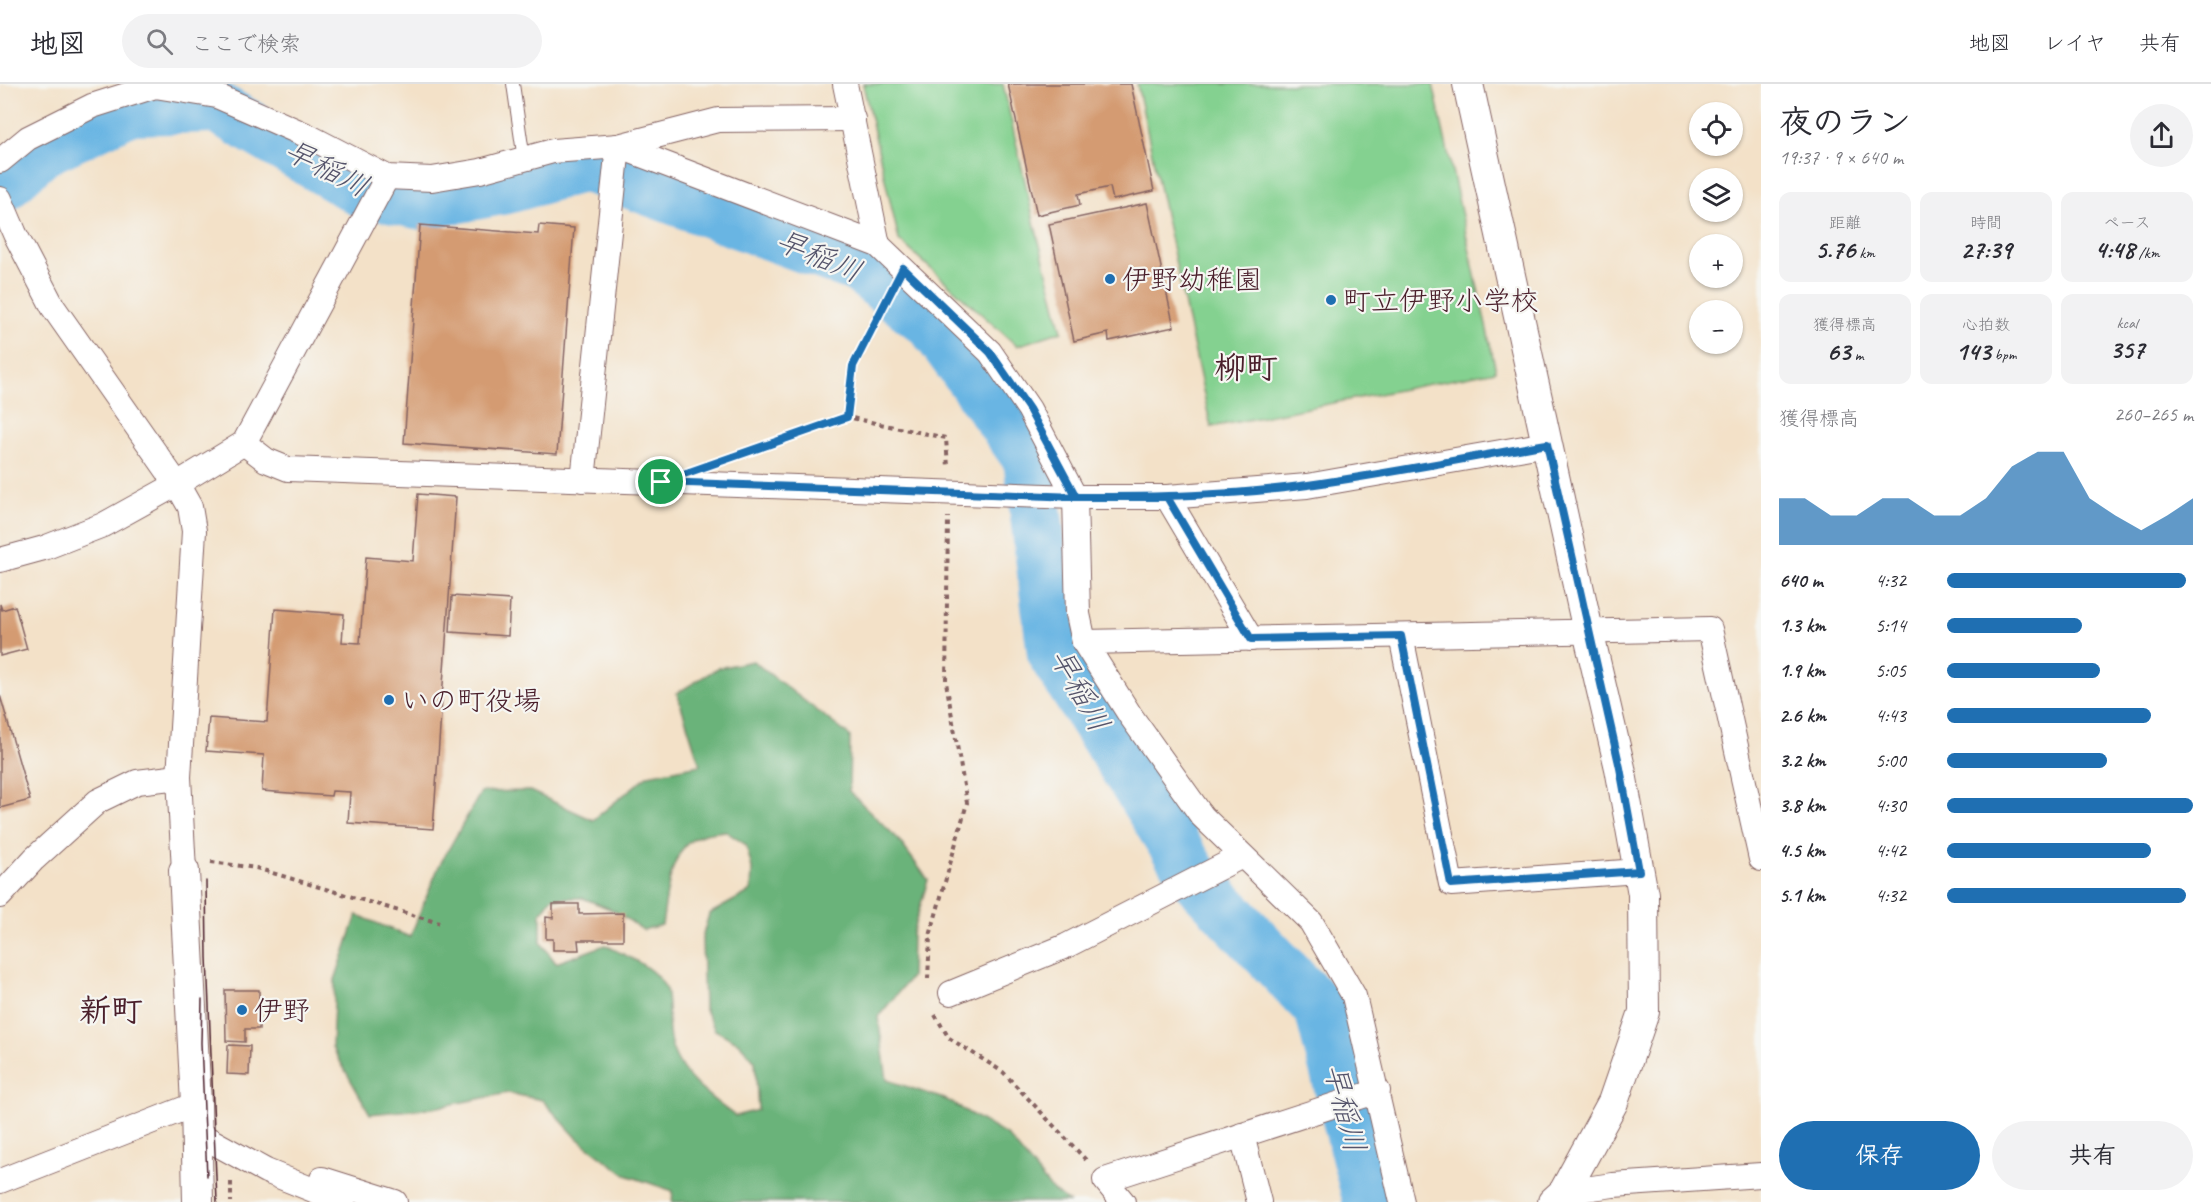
<!DOCTYPE html>
<html lang="ja">
<meta charset="utf-8">
<style>
body{margin:0;font-family:Caveat,"Klee One",sans-serif;background:#f2f2f3;color:#2b2b33;height:100vh;display:flex;flex-direction:column;font-size:22px;white-space:nowrap}
*{box-sizing:border-box;margin:0}
p{font-size:20px;color:#7c7c81}
.icon{flex:none;width:33px;height:33px;fill:none;stroke:currentColor;stroke-width:2;stroke-linecap:round;stroke-linejoin:round}
.map{position:relative;flex:1;overflow:hidden}
.panel{display:flex;flex-direction:column;background:#fff;width:450px}
.panel>*{flex:none}
.buttons{position:absolute;left:1689px;top:18px;display:grid;gap:12px}
.buttons a{display:grid;place-items:center;width:54px;height:54px;border-radius:50%;background:#fff;box-shadow:0 2px 4px #0004;font-size:30px}
.pin{position:absolute;display:grid;place-items:center;width:51px;height:51px;color:#fff;margin:-26px;border:3px solid #fff;border-radius:50%;box-shadow:0 2px 6px #0007}
.round{display:grid;place-items:center;flex:none;width:63px;height:63px;border-radius:32px;background:#f2f2f3}
.head{display:flex;align-items:center;justify-content:space-between;height:102px;padding:0 18px}
h1{font-size:33px;font-weight:600;line-height:45px}
.figures{display:grid;grid-template-columns:repeat(3,1fr);gap:9px;height:102px;padding:6px 18px}
.figures div{display:grid;align-content:center;border-radius:12px;background:#f2f2f3;text-align:center}
.figures b{font-size:26px;font-weight:600}
.figures small{font-size:16px;font-weight:400}
.figures p{font-size:16px}
.chart{height:168px;padding:12px 18px}
.chart p{display:flex;justify-content:space-between}
.chart svg{width:100%;height:108px;margin-top:6px;fill:#1f6fb2;opacity:.7}
.button{display:flex;gap:12px;margin-top:auto;padding:12px 18px}
.button a{flex:1;height:69px;border-radius:36px;background:#1f6fb2;color:#fff;font-size:24px;font-weight:600;line-height:69px;text-align:center}
.button a+a{background:#f2f2f3;color:#2b2b33}
ul{padding:0 18px;list-style:none;font-size:20px}
li{display:grid;grid-template-columns:96px 72px 1fr;align-items:center;height:45px}
li i{height:15px;border-radius:8px;background:#1f6fb2}
header{display:flex;align-items:center;gap:36px;box-sizing:border-box;height:84px;padding:0 30px;background:#fff;border-bottom:2px solid #e1e1e2}
header strong{font-size:28px}
nav{display:flex;gap:33px;margin-inline-start:auto;font-size:21px}
.search{width:420px;height:54px;background:#f2f2f3;display:flex;align-items:center;gap:15px;box-sizing:border-box;padding:0 21px;border-radius:33px;color:#7c7c81;font-size:22px}
main{display:flex;flex:1;min-height:0}
.map>svg:first-child{display:block}
</style>
<header>
<strong>地図</strong>
<div class="search"><svg class="icon" aria-label="search" viewBox="0 0 24 24"><circle cx="10" cy="10" r="6"/><path d="M15 15l6 6"/></svg>ここで検索</div>
<nav><a>地図</a><a>レイヤ</a><a>共有</a></nav>
</header>
<main>
<div class="map">
<svg width="1761" height="1118" viewBox="0 0 1761 1118">
<rect width="100%" height="100%" fill="#f6f6f2"/>
<filter id="ink" filterUnits="userSpaceOnUse"><feTurbulence type="fractalNoise" baseFrequency=".0167" numOctaves="2"/><feDisplacementMap in="SourceGraphic" scale="12" xChannelSelector="R" yChannelSelector="G"/><feConvolveMatrix kernelMatrix="1 2 1 2 8 2 1 2 1" color-interpolation-filters="sRGB"/></filter>
<filter id="wash" filterUnits="userSpaceOnUse"><feTurbulence type="fractalNoise" baseFrequency=".008" numOctaves="4" result="noise"/><feDisplacementMap in="SourceGraphic" scale="24" xChannelSelector="R" yChannelSelector="G"/><feGaussianBlur stdDeviation="1.35" result="paint"/><feColorMatrix in="noise" values="0 0 0 0 0 0 0 0 0 0 0 0 0 0 0 0 0 1.4 0 .05"/><feComposite in="paint" operator="in"/></filter>
<g filter="url(#wash)">
<rect width="100%" height="100%" fill="#f3e1c8"/>
<g fill="#84d190" stroke="#67785e" stroke-width="1.5">
<path d="M863,0H1003L1035,142L1062,247L1017,262L899,156Z"/>
<path d="M1137,0H1433L1496,287L1211,343Z"/>
</g>
<path fill="#6bb37a" stroke="#5a6952" stroke-width="1.5" fill-rule="evenodd" d="M753,577L850,652L849,707L898,755L928,796L912,850L911,893L878,933L887,996L947,1016L1008,1052L1052,1106L1069,1118H672L673,1107L626,1091L578,1055L542,1016L508,1009L433,1024L370,1030L332,963L335,896L357,831L410,853L439,782L481,708L530,707L593,736L648,691L700,681L677,609L718,584ZM725,747L746,761L752,784L751,807L709,830L702,854L704,924L715,946L739,959L755,977L758,1026L735,1032C706,1010 673,988 669,948C668,937 669,911 665,903C654,882 624,871 605,861L556,879L541,859V829L552,814H583L615,827L643,846L662,841C667,812 669,761 702,751C709,748 718,748 725,747Z"/>
<g fill="none" stroke-linecap="round" stroke-linejoin="round">
<path stroke="#69b5e3" stroke-width="52" d="M0,105L42,67L131,25L216,23L361,107L422,120L507,104L585,82L858,183L932,240L1029,375L1053,570L1195,794L1320,925L1369,1118"/>
</g>
<g id="blocks">
<g fill="#d49b72">
<path d="M1008,0H1131L1154,107L1113,116L1110,103L1078,110L1080,121L1037,131Z"/>
<path d="M1147,119L1174,243L1109,257L1108,249L1074,257L1049,140Z"/>
<path d="M420,141L538,150L539,141L574,144L557,370L404,359Z"/>
<path d="M418,410L456,413L433,745L348,739L350,708L332,707L331,712L262,707L264,671L206,667L209,634L267,638L275,525L344,530L342,558L360,559L366,473L413,477Z"/>
<path d="M452,512L510,516L508,552L450,548Z"/>
<path d="M0,520L2,526L15,522L27,565L0,572Z"/>
<path d="M0,611L30,716L0,724Z"/>
<path d="M553,820H579V830L623,829V856H578L579,866H553V855H546V833L553,834Z"/>
<path d="M225,906H259V945H245V958L226,957Z"/>
<path d="M228,961L250,962L249,991L227,990Z"/>
</g>
</g>
</g>
<g filter="url(#ink)">
<use href="#blocks" fill-opacity="0" stroke="#856362" stroke-width="1.5"/>
<g fill="none" stroke-linecap="round" stroke-linejoin="round">
<g stroke="#856362" stroke-width="14">
<path id="service" d="M513,0L524,76"/>
</g>
<g stroke="#856362" stroke-width="26">
<g id="minor">
<path d="M845,0L878,161"/>
<path d="M618,62L878,161L990,268L1029,325L1075,413L1078,530L1084,558L1130,631L1202,732L1311,838L1354,912L1402,1118"/>
<path d="M0,77L28,54L92,22L155,2L217,12L308,52L387,93L432,95L480,87L553,67L618,62L718,36L853,35"/>
<path d="M0,115L15,150L53,223L177,400L190,423L194,447L179,693L184,787"/>
<path d="M244,359L266,376L288,385L1075,413H1167L1251,555"/>
<path d="M583,396L618,62"/>
<path d="M1167,413L1307,402L1547,360"/>
<path d="M0,476L44,464L103,441L177,400L244,359L387,93"/>
<path d="M1401,552L1451,800L1639,787"/>
<path d="M1084,558L1710,545L1761,775"/>
<path d="M0,812L34,775L98,717L137,698L179,693"/>
<path d="M951,909L1066,862L1242,772"/>
<path d="M197,1049L266,1087L343,1118"/>
<path d="M1242,1051L1259,1118"/>
<path d="M322,1095L395,1118"/>
<path d="M0,1097L196,1020"/>
<path d="M1564,1108L1613,1101L1761,1091"/>
<path d="M1123,1118L1105,1096L1378,1007"/>
</g>
</g>
<g stroke="#856362" stroke-width="32">
<g id="tertiary">
<path d="M1468,0L1588,547L1620,684L1643,810L1644,928L1613,1018L1564,1108L1553,1118"/>
<path d="M184,787L196,1020L198,1118"/>
</g>
</g>
<g stroke="#856362" stroke-width="4" stroke-dasharray="4.5 4.5" stroke-linecap="butt">
<path d="M847,333L853,282L890,208"/>
<path d="M734,373L847,333L946,354L948,383"/>
<path d="M211,778L256,784L439,839"/>
<path d="M928,895L930,852L967,719L946,598L948,433"/>
<path d="M935,931L949,954L1003,988L1088,1078"/>
<path d="M231,1098V1118"/>
</g>
<use href="#service" stroke="#fff" stroke-width="12"/>
<use href="#minor" stroke="#fff" stroke-width="24"/>
<use href="#tertiary" stroke="#fff" stroke-width="30"/>
<g stroke="#4a1f2b" stroke-width="1.5">
<path d="M206,797L207,873L217,1118"/>
<path d="M202,915L201,959L207,1092"/>
</g>
</g>
</g>
<g fill="none" stroke-linecap="round" stroke-linejoin="round" filter="url(#ink)">
<g stroke="#fff" stroke-width="12">
<path id="route" d="M661,398L1076,413H1167L1251,555L1401,552L1451,800L1639,787L1620,684L1547,360C1467,374 1388,390 1308,401C1231,412 1153,413 1076,413L1029,325L990,268L903,184L853,282L847,333L661,398"/>
</g>
<use href="#route" stroke="#1f6fb2" stroke-width="8"/>
</g>
<g fill="#1f6fb2" stroke="#f6f6f2" stroke-width="2">
<circle cx="1110" cy="195" r="6"/>
<circle cx="1331" cy="216" r="6"/>
<circle cx="389" cy="616" r="6"/>
<circle cx="242" cy="926" r="6"/>
</g>
<g text-anchor="middle" dominant-baseline="central" stroke-width="4.5" stroke-linejoin="round" paint-order="stroke">
<g font-size="28" fill="#4a1f2b" stroke="#f6f6f2" text-anchor="start">
<text x="1122" y="195">伊野幼稚園</text>
<text x="1343" y="216">町立伊野小学校</text>
<text x="401" y="616">いの町役場</text>
<text x="254" y="926">伊野</text>
</g>
<g font-size="30" font-style="italic" fill="#55546b" stroke="#f6f6f2">
<text transform="translate(327 84) rotate(27)">早稲川</text>
<text transform="translate(819 172) rotate(23)">早稲川</text>
<text transform="translate(1080 606) rotate(61)">早稲川</text>
<text transform="translate(1345 1024) rotate(76)">早稲川</text>
</g>
<g font-size="32" font-weight="bold" fill="#4a1f2b" stroke="#f6f6f2">
<text x="1246" y="283">柳町</text>
<text x="111" y="926">新町</text>
</g>
</g>
</svg>
<div class="buttons">
<a><svg class="icon" aria-label="locate" viewBox="0 0 24 24"><circle cx="12" cy="12" r="6"/><path d="M12 2v4M12 18v4M2 12h4M18 12h4"/></svg></a>
<a><svg class="icon" aria-label="layers" viewBox="0 0 24 24"><path d="M12 4l9 5-9 5-9-5zM3 14l9 5 9-5"/></svg></a>
<a>+</a>
<a>−</a>
</div>
<div class="pin" style="left:661px;top:398px;background:#1e9e55"><svg class="icon" aria-label="arrive" viewBox="0 0 24 24"><path d="M6 21V4h12l-3 4 3 4H6"/></svg></div>
</div>
<section class="panel">
<div class="head"><div><h1>夜のラン</h1><p>19:37 · 9 × 640 m</p></div><a class="round"><svg class="icon" aria-label="share" viewBox="0 0 24 24"><path d="M12 15V3M7 8l5-5 5 5M5 13v7h14v-7"/></svg></a></div>
<div class="figures">
<div><p>距離</p><b>5.76<small> km</small></b></div>
<div><p>時間</p><b>27:39</b></div>
<div><p>ペース</p><b>4:48<small> /km</small></b></div>
</div>
<div class="figures">
<div><p>獲得標高</p><b>63<small> m</small></b></div>
<div><p>心拍数</p><b>143<small> bpm</small></b></div>
<div><p>kcal</p><b>357</b></div>
</div>
<div class="chart"><p><span>獲得標高</span>260–265 m</p>
<svg viewBox="0 0 160 44" preserveAspectRatio="none"><path d="M0 44V25L10 25L20 32L30 32L40 25L50 25L60 32L70 32L80 25L90 12L100 6L110 6L120 25L130 32L140 38L150 32L160 25V44z"/></svg>
</div>
<ul>
<li><b>640 m</b>4:32<i style="width:97%"></i></li>
<li><b>1.3 km</b>5:14<i style="width:55%"></i></li>
<li><b>1.9 km</b>5:05<i style="width:62%"></i></li>
<li><b>2.6 km</b>4:43<i style="width:83%"></i></li>
<li><b>3.2 km</b>5:00<i style="width:65%"></i></li>
<li><b>3.8 km</b>4:30<i style="width:100%"></i></li>
<li><b>4.5 km</b>4:42<i style="width:83%"></i></li>
<li><b>5.1 km</b>4:32<i style="width:97%"></i></li>
</ul>
<div class="button"><a>保存</a><a>共有</a></div>
</section>
</main>
